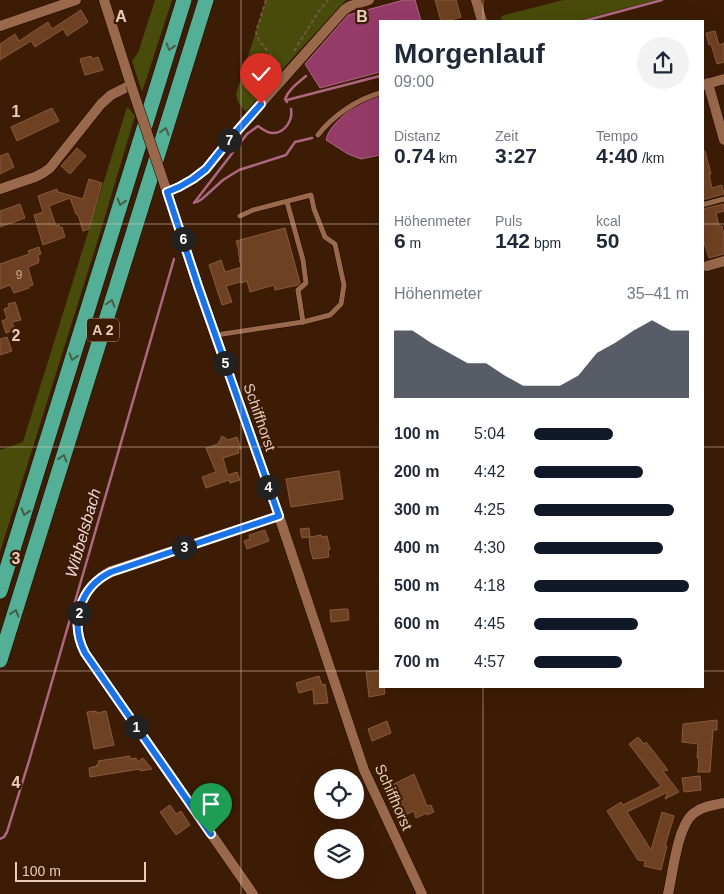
<!DOCTYPE html>
<html lang="de">
<meta charset="utf-8">
<style>
body{margin:0;font-family:Arial,sans-serif;background:#f2f2f3;color:#1f2937;height:100vh;display:flex;flex-direction:column;font-size:19px;white-space:nowrap}
*{box-sizing:border-box;margin:0}
p{font-size:16px;color:#747a83}
.icon{flex:none;width:28px;height:28px;fill:none;stroke:currentColor;stroke-width:2;stroke-linecap:round;stroke-linejoin:round}
.map{position:relative;flex:1;overflow:hidden}
.panel{position:absolute;left:379px;top:20px;width:325px;height:668px;display:flex;flex-direction:column;background:#fff;border-radius:0px;box-shadow:0 5px 20px #0002}
.panel>*{flex:none}
.fabs{position:absolute;left:314px;top:769px;display:grid;gap:10px}
.fabs a{display:grid;place-items:center;width:50px;height:50px;border-radius:50%;background:#fff;box-shadow:0 5px 20px #0002;font-size:25px}
.scale{position:absolute;left:15px;bottom:12px;width:131px;box-sizing:border-box;padding-left:5px;border:2px solid #e8cdbc;border-top:0;font-size:14px;line-height:18px;white-space:nowrap;color:#e8cdbc;-webkit-text-stroke:4px #3d1c05;paint-order:stroke}
.pin{position:absolute;display:grid;place-items:center;width:42px;height:42px;color:#fff;margin:-51px -21px;border-radius:50% 50% 50% 0;rotate:-45deg;box-shadow:0 0 5px #0007}
.pin .icon{rotate:45deg}
.km{position:absolute;width:25px;height:25px;margin:-12px;border-radius:50%;background:#222;color:#fff;font-size:14px;line-height:25px;text-align:center}
.round{display:grid;place-items:center;flex:none;width:52px;height:52px;border-radius:26px;background:#f2f2f3}
.overview{display:flex;align-items:center;justify-content:space-between;height:85px;padding:0 15px}
h1{font-size:28px;font-weight:700;line-height:38px}
.stats{display:grid;grid-template-columns:repeat(3,1fr);gap:8px;height:85px;padding:5px 15px}
.stats div{display:grid;align-content:center}
.stats b{font-size:21px;font-weight:700}
.stats small{font-size:14px;font-weight:400}
.stats p{font-size:14px}
.chart{height:140px;padding:10px 15px}
.chart p{display:flex;justify-content:space-between}
.chart svg{width:100%;height:90px;margin-top:5px;fill:#111827;opacity:.7}
ul{padding:0 15px;list-style:none;font-size:16px}
li{display:grid;grid-template-columns:80px 60px 1fr;align-items:center;height:38px}
li i{height:12px;border-radius:6px;background:#111827}
.map>svg:first-child{display:block}
</style>
<div class="map">
<svg width="724" height="894" viewBox="0 0 724 894">
<rect width="100%" height="100%" fill="#3d1c05"/>
<g fill="#484b09">
<path d="M155,0H172L142,92L132,61L138,53Z"/>
<path d="M266,0H346L287,64L246,112L238,102L236,94Z"/>
<path d="M563,0H656L577,21H502L501,16Z"/>
<path d="M127,107L131,111L135,116L100,233L0,552V450L23,442Z"/>
</g>
<g fill="#953b68" stroke="#ae6781">
<path d="M404,0H415L421,21H380V72L320,88L305,64L348,15Z"/>
<path d="M380,96V155L361,159L348,154L326,140C329,124 354,106 368,99C372,98 376,97 380,96Z"/>
</g>
<g fill="none" stroke-linecap="round" stroke-linejoin="round">
<g stroke="#ae6781" stroke-width="2.5">
<path d="M584,21L662,0"/>
<path d="M286,101L285,99C289,89 298,83 306,76"/>
<path d="M287,102V100L380,76"/>
<path d="M197,202L202,199L223,180L239,170L286,155L295,142L312,138"/>
<path d="M194,203L247,134L258,126C262,129 267,133 273,133C285,133 293,120 291,109"/>
<path d="M0,839L4,837L7,832L29,761L174,259"/>
</g>
</g>
<g fill="#6f4123" stroke="#89593c">
<path d="M435,0H456L461,17L447,21H441Z"/>
<path d="M81,10L88,22L67,36L63,29L35,47L31,41L0,60V44L15,34L19,41L48,22L52,29Z"/>
<path d="M715,31L719,45L724,43V62L717,64L711,44L709,45L706,33Z"/>
<path d="M91,56L92,59L98,57L103,70L85,75L80,59Z"/>
<path d="M52,108L59,121L17,141L11,127Z"/>
<path d="M77,148L86,156L70,174L61,166Z"/>
<path d="M702,151H705L711,174H709L712,188L722,185L724,194L702,200Z"/>
<path d="M8,153L14,167L0,174V156Z"/>
<path d="M89,179L102,183L89,229L83,231L78,215L76,214L70,198L49,206L56,226L59,225L60,228L62,227L65,237L43,245L34,215L43,212L38,196L57,189L58,192L83,199Z"/>
<path d="M20,204L25,218L0,227V211Z"/>
<path d="M724,204V211L716,213L719,226H722L724,235V254L709,258L702,236V209Z"/>
<path d="M285,228L300,283L298,285L275,290L274,285L250,292L247,281L241,283L240,282L226,286L232,302L222,305L209,265L221,260L225,272L242,267L239,260L240,259L238,251H239L236,241Z"/>
<path d="M39,247L41,254L38,255L39,260L38,263L28,267L33,285L29,286V288L14,293L10,285L0,289V264L29,254L28,251Z"/>
<path d="M15,302L21,320L12,322L15,330L6,333L2,321L7,319L4,309L9,307L8,304Z"/>
<path d="M7,337L12,351L0,355V339Z"/>
<path d="M222,436L228,440L237,437L241,449H238L239,453L223,458L228,475L237,472L240,480L230,483L229,480L206,488L202,477L216,472L206,448L218,444Z"/>
<path d="M339,471L343,499L291,507L286,479Z"/>
<path d="M309,528L310,537L321,535L322,537L327,536L330,550H328L329,557L313,559L310,548L309,537L302,538L300,529Z"/>
<path d="M265,530L269,541L247,549L244,541L250,539L249,535Z"/>
<path d="M344,609H348L349,620L331,622L330,610Z"/>
<path d="M380,670V686H384L385,694L369,697L366,672Z"/>
<path d="M319,676L322,685L325,684L328,703L314,704L313,689L299,693L296,683Z"/>
<path d="M96,711L97,713L106,711L114,745L94,749L87,712Z"/>
<path d="M717,720V730H713L710,772H698L699,758H697L698,744L682,742L683,724Z"/>
<path d="M387,721L391,733L372,741L368,729Z"/>
<path d="M638,737L644,744L646,742L668,770L663,771L679,792L665,799L668,792L627,812L651,850L662,812L674,816L665,846H667L661,870L644,866L645,861L638,860L607,811L621,802L623,805L661,786L629,744Z"/>
<path d="M130,756V759L136,758L137,762L143,758L152,769L140,771V769L90,777L89,768L97,766L96,765H99L98,761Z"/>
<path d="M414,774L427,806L431,805L434,812L427,815V813L416,818L414,811L403,816L390,786Z"/>
<path d="M700,776L701,790L684,792L682,778Z"/>
<path d="M170,805L176,814L181,811L190,825L176,835L160,812Z"/>
</g>
<g fill="none" stroke-linecap="round" stroke-linejoin="round">
<g stroke="#1e0800" stroke-width="6">
<g id="service">
<path d="M318,135C332,116 358,99 380,93"/>
<path d="M702,205L724,199"/>
<path d="M240,216L253,210L311,195L314,209L325,237L335,244L344,285L341,304L330,315L303,322"/>
<path d="M216,335L303,322L298,290L306,283L303,260L287,202"/>
</g>
</g>
<g stroke="#1e0800" stroke-width="11">
<g id="minor">
<path d="M369,0L350,6L344,10L247,119L206,169L193,179L179,187L167,192L198,286L279,516L364,770L422,894"/>
<path d="M476,0L482,21"/>
<path d="M0,26L76,0"/>
<path d="M708,83L724,140"/>
<path d="M703,85L724,79"/>
<path d="M0,189L35,177L43,173L50,168L101,104L111,95L131,85L104,0"/>
<path d="M707,266L724,261"/>
<path d="M253,894L85,653C69,622 80,588 111,571L279,516"/>
<path d="M668,894C673,873 677,826 694,813C703,806 714,805 724,803"/>
</g>
</g>
<g stroke="#1e0800" stroke-width="16">
<g id="motorway">
<path d="M0,591L184,0"/>
<path d="M0,660L206,0"/>
</g>
</g>
<g stroke="#765742" stroke-width="2" stroke-dasharray="4 2.5" stroke-linecap="butt">
<path d="M266,0L256,32L259,41L282,67"/>
<path d="M294,51L317,14L328,0"/>
</g>
<use href="#service" stroke="#9a694b" stroke-width="5"/>
<use href="#minor" stroke="#9a694b" stroke-width="10"/>
<use href="#motorway" stroke="#53af95" stroke-width="15"/>
<g stroke="#1e0800" stroke-width="11" stroke-linecap="butt">
<path id="minor-bridge" d="M131,85L167,192"/>
</g>
<use href="#minor-bridge" stroke="#9a694b" stroke-width="10"/>
</g>
<defs><path id="oneway-chevron" d="M-2-3.5L2.5 0L-2 3.5" fill="none" stroke-width="1.6" stroke-linecap="round" stroke-linejoin="round" transform="scale(1.25)"/></defs>
<g stroke="#475e46">
<use href="#oneway-chevron" transform="translate(170 47) rotate(107)"/>
<use href="#oneway-chevron" transform="translate(165 131) rotate(-73)"/>
<use href="#oneway-chevron" transform="translate(121 202) rotate(107)"/>
<use href="#oneway-chevron" transform="translate(111 303) rotate(-73)"/>
<use href="#oneway-chevron" transform="translate(73 357) rotate(107)"/>
<use href="#oneway-chevron" transform="translate(63 458) rotate(-73)"/>
<use href="#oneway-chevron" transform="translate(25 512) rotate(107)"/>
<use href="#oneway-chevron" transform="translate(15 613) rotate(-73)"/>
</g>
<g fill="none" stroke-linecap="round" stroke-linejoin="round">
<g stroke="#fff" stroke-width="10">
<path id="route" d="M211,834L85,653C69,622 80,587 111,572L279,516L198,286L167,192L179,187L193,179L206,169L230,139L261,104"/>
</g>
<use href="#route" stroke="#1a73e8" stroke-width="6"/>
</g>
<path fill="none" stroke="#e8cdbc" stroke-width="1" stroke-opacity="0.55" d="M241,0V894M483,0V21M0,224H380M702,224H724M0,447H380M702,447H724M0,671H380M702,671H724M483,686V894"/>
<g text-anchor="middle" dominant-baseline="central" stroke-width="4.5" stroke-linejoin="round" paint-order="stroke">
<g font-size="12" fill="#caaa96">
<text x="19" y="275">9</text>
</g>
<rect fill="#3d1c05" stroke="#b59885" stroke-width="1" x="87" y="318.5" width="32" height="23" rx="4"/>
<g font-size="14" font-weight="bold" fill="#e8cdbc">
<text x="103" y="330">A 2</text>
</g>
<g font-size="15" fill="#e8cdbc" stroke="#3d1c05">
<text transform="translate(260 417) rotate(71)">Schiffhorst</text>
<text transform="translate(394 797) rotate(66)">Schiffhorst</text>
</g>
<g font-size="16" font-style="italic" fill="#f0d5df" stroke="#3d1c05">
<text transform="translate(83 533) rotate(-74)">Wibbelsbach</text>
</g>
</g>
<g font-size="16" text-anchor="middle" font-weight="bold" fill="#e8cdbc" stroke="#3d1c05" stroke-width="4.5" stroke-linejoin="round" paint-order="stroke">
<text x="121" y="22">A</text>
<text x="362" y="22">B</text>
<text x="16" y="117">1</text>
<text x="16" y="341">2</text>
<text x="16" y="564">3</text>
<text x="16" y="788">4</text>
</g>
</svg>
<div class="fabs">
<a><svg class="icon" aria-label="locate" viewBox="0 0 24 24"><circle cx="12" cy="12" r="6"/><path d="M12 2v4M12 18v4M2 12h4M18 12h4"/></svg></a>
<a><svg class="icon" aria-label="layers" viewBox="0 0 24 24"><path d="M12 4l9 5-9 5-9-5zM3 14l9 5 9-5"/></svg></a>
</div>
<div class="scale">100 m</div>
<div class="pin" style="left:211px;top:834px;background:#1e9e55"><svg class="icon" aria-label="arrive" viewBox="0 0 24 24"><path d="M6 21V4h12l-3 4 3 4H6"/></svg></div>
<div class="pin" style="left:261px;top:104px;background:#d93025"><svg class="icon" aria-label="check" viewBox="0 0 24 24"><path d="M5 12l5 5 9-10"/></svg></div>
<b class="km" style="left:136px;top:727px">1</b>
<b class="km" style="left:79px;top:613px">2</b>
<b class="km" style="left:184px;top:547px">3</b>
<b class="km" style="left:268px;top:487px">4</b>
<b class="km" style="left:225px;top:363px">5</b>
<b class="km" style="left:183px;top:239px">6</b>
<b class="km" style="left:229px;top:140px">7</b>
<section class="panel">
<div class="overview"><div><h1>Morgenlauf</h1><p>09:00</p></div><a class="round"><svg class="icon" aria-label="share" viewBox="0 0 24 24"><path d="M12 15V3M7 8l5-5 5 5M5 13v7h14v-7"/></svg></a></div>
<div class="stats">
<div><p>Distanz</p><b>0.74<small> km</small></b></div>
<div><p>Zeit</p><b>3:27</b></div>
<div><p>Tempo</p><b>4:40<small> /km</small></b></div>
</div>
<div class="stats">
<div><p>Höhenmeter</p><b>6<small> m</small></b></div>
<div><p>Puls</p><b>142<small> bpm</small></b></div>
<div><p>kcal</p><b>50</b></div>
</div>
<div class="chart"><p><span>Höhenmeter</span>35–41 m</p>
<svg viewBox="0 0 160 44" preserveAspectRatio="none"><path d="M0 44V11L10 11L20 17L30 22L40 27L50 27L60 33L70 38L80 38L90 38L100 33L110 22L120 17L130 11L140 6L150 11L160 11V44z"/></svg>
</div>
<ul>
<li><b>100 m</b>5:04<i style="width:51%"></i></li>
<li><b>200 m</b>4:42<i style="width:70%"></i></li>
<li><b>300 m</b>4:25<i style="width:90%"></i></li>
<li><b>400 m</b>4:30<i style="width:83%"></i></li>
<li><b>500 m</b>4:18<i style="width:100%"></i></li>
<li><b>600 m</b>4:45<i style="width:67%"></i></li>
<li><b>700 m</b>4:57<i style="width:57%"></i></li>
</ul>
</section>
</div>
